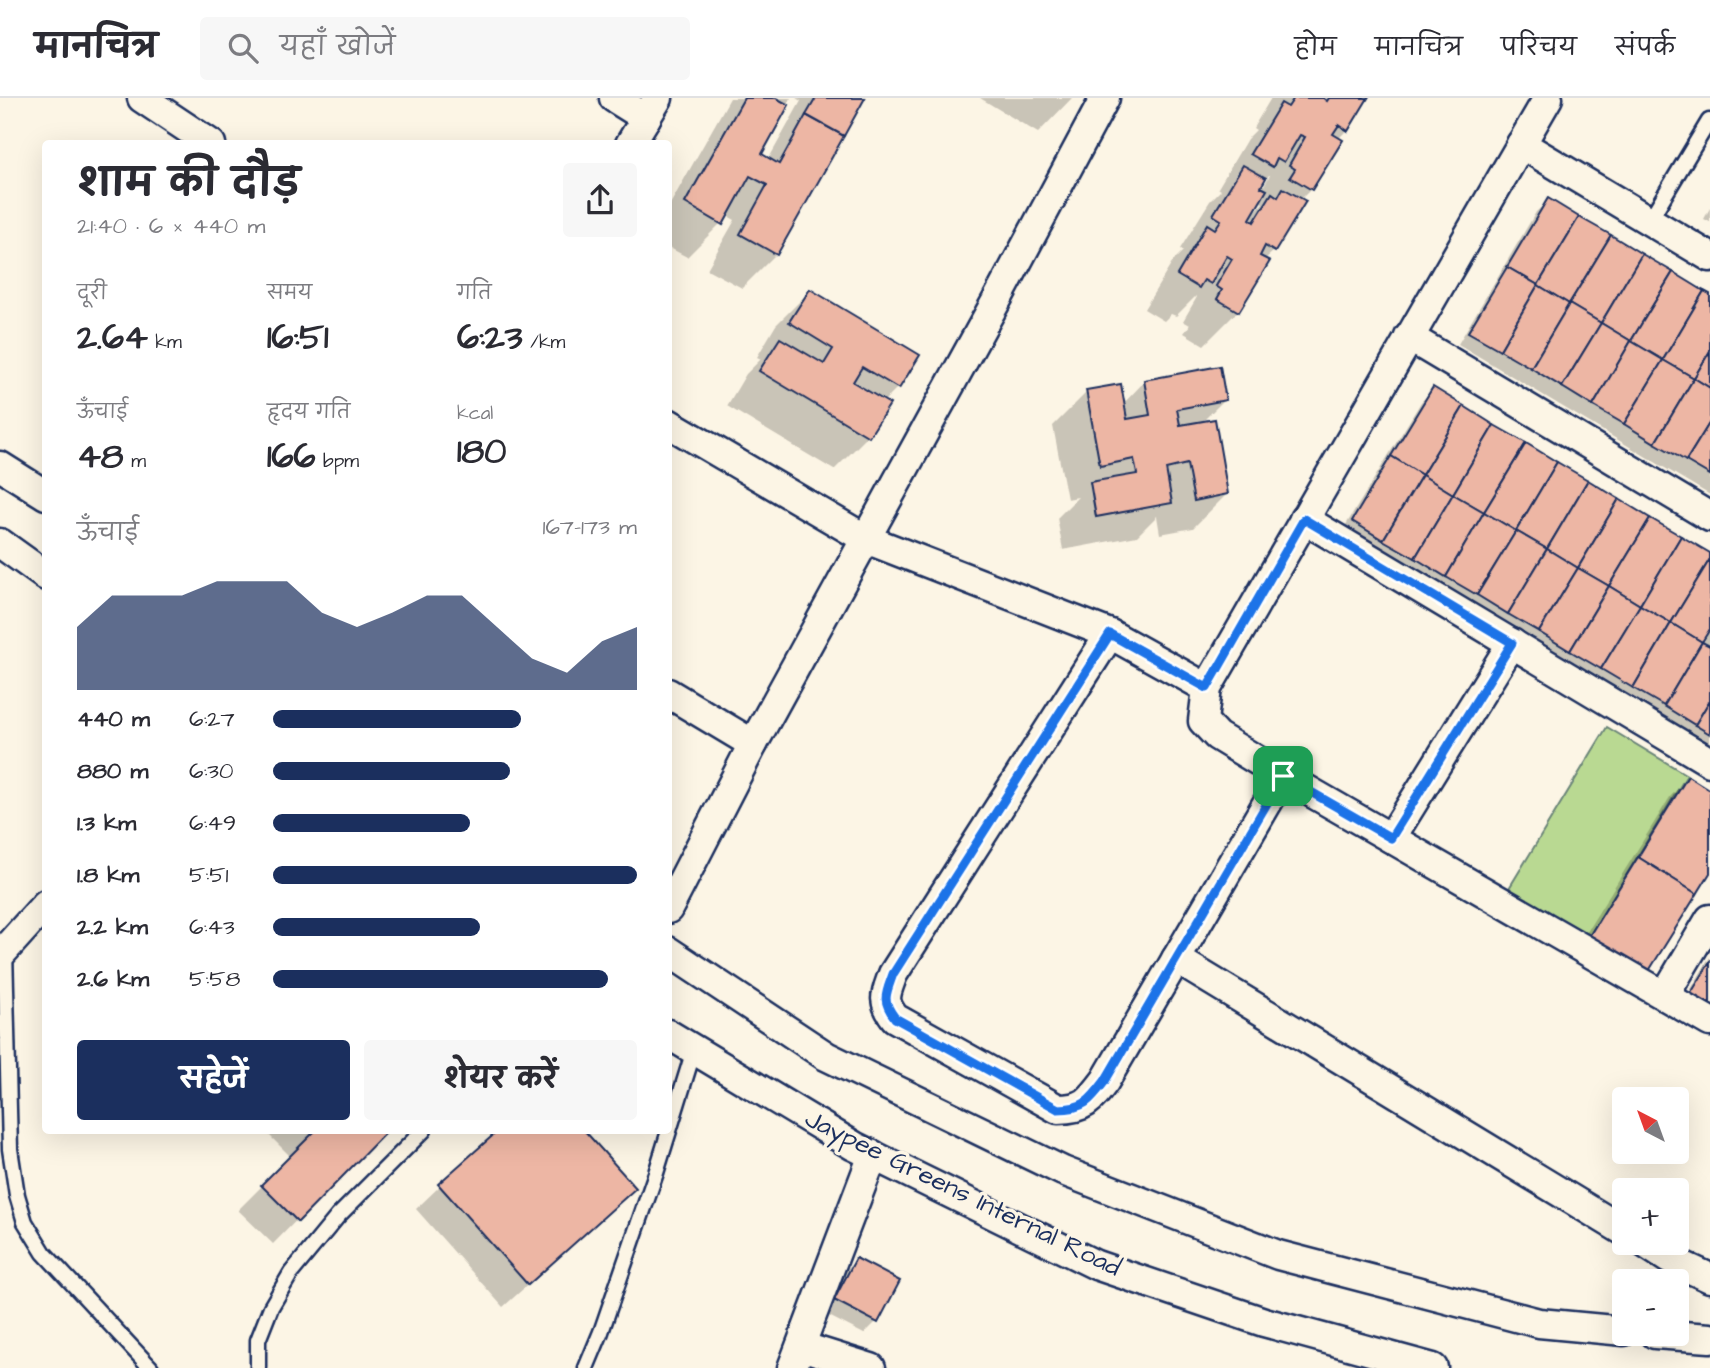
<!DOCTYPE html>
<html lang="hi">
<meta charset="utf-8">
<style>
body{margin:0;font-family:"Architects Daughter","Playpen Sans Deva",sans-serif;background:#f7f7f7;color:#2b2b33;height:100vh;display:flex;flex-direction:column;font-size:26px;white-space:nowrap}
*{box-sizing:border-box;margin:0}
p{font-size:23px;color:#7c7c81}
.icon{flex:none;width:38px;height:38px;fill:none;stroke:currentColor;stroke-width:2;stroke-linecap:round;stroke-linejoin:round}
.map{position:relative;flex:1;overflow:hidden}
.panel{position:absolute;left:42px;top:42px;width:630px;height:994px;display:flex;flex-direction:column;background:#fff;border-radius:7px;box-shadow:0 7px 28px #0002}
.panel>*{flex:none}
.needle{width:46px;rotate:319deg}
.tools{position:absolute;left:1612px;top:989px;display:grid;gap:14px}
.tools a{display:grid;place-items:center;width:77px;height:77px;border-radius:7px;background:#fff;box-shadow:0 7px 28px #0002;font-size:35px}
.pin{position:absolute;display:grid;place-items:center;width:60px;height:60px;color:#fff;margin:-30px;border-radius:14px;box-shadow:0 4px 10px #0006}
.round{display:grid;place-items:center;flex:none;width:74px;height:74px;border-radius:7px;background:#f7f7f7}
.headline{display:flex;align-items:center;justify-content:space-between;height:119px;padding:0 35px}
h1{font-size:38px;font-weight:700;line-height:52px}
.metrics{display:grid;grid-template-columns:repeat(3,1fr);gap:10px;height:119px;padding:7px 35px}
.metrics div{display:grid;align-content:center}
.metrics b{font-size:35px;font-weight:700}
.metrics small{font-size:19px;font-weight:400}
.metrics p{font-size:19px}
.chart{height:196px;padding:14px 35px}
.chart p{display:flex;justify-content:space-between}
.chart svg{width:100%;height:126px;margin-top:7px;fill:#1b2f5e;opacity:.7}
.primary-button{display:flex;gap:14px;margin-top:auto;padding:14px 35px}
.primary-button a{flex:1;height:80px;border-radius:7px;background:#1b2f5e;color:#fff;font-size:28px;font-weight:700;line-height:80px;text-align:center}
.primary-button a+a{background:#f7f7f7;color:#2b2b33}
ul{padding:0 35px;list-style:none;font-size:23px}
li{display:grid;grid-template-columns:112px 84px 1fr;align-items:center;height:52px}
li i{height:18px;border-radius:9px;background:#1b2f5e}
header{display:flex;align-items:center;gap:42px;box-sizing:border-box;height:98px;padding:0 35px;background:#fff;border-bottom:2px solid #e1e1e2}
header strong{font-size:33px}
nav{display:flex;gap:38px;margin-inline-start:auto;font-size:24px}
.search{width:490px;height:63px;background:#f7f7f7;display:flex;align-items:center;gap:18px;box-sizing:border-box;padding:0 24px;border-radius:7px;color:#7c7c81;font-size:26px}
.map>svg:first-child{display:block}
</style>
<header>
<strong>मानचित्र</strong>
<div class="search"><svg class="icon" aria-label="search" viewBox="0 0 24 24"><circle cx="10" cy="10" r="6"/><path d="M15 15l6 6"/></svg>यहाँ खोजें</div>
<nav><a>होम</a><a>मानचित्र</a><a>परिचय</a><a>संपर्क</a></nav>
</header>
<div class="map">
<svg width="1710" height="1270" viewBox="0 0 1710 1270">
<rect width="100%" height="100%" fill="#fcf5e5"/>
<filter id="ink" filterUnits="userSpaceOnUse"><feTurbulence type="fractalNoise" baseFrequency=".0143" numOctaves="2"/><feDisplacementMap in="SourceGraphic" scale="14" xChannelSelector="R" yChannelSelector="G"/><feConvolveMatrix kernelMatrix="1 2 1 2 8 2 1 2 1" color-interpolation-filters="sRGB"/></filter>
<g filter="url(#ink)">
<path fill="#b9d992" stroke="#6a8478" stroke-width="2" d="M1607,629L1687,677L1588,840L1508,792Z"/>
<g fill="#0003" fill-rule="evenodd">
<path d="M730,0H791L759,57L768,62L801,3L796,0H863L776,156L742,190L707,171L735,122L726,117L721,125L687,159L668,149V110Z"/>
<path d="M980,0H1072L1038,35Z"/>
<path d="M1271,0H1366L1347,32L1338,41L1340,42L1311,91L1300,102L1274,153L1264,162L1238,213L1204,247L1184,235L1190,227L1183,223L1197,199L1196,198L1176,218L1171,216L1164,223L1144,211L1174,162L1183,153L1180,151L1210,103L1221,92L1218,90L1247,41L1256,32L1253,30ZM1269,77H1270L1262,91L1259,89ZM1259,103L1263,105L1251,118Z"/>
<path d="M1549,102L1710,198V397L1458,246L1536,114Z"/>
<path d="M1710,110V124L1704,121Z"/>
<path d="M810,193L897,290L883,304L868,338L834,372L727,308L746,276L761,261L757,259L776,227Z"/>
<path d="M1144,284L1224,302L1201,325L1227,396L1193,430L1160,436L1157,418L1137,438L1063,452L1057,420L1078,399L1067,401L1053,328L1087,294L1123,306Z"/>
<path d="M1433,292L1710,457V655L1341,435L1421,304Z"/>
<path d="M1688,680L1710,694V772L1646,875L1628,893L1571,859L1670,699Z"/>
<path d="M1710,859V932L1678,913Z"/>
<path d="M264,1032H385L273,1146L238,1112L291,1059Z"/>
<path d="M440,1088L633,1090L609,1114L503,1209L416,1111Z"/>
<path d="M856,1162L898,1183L876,1224L864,1236L823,1215L844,1174Z"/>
</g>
<g fill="#edb6a4" stroke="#1b2f5e" stroke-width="2">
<path d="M744,0H776L789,7L762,56L779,66L806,17L844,38L777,157L740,136L767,87L750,78L723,127L685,105Z"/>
<path d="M816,0H865L844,38L806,17Z"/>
<path d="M1294,0H1323L1327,3L1329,0H1368L1348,33L1339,27L1333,36L1343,42L1312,92L1290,79L1295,71L1289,67L1305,39L1300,37L1284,64L1277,60L1273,69L1250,56L1281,5L1288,9Z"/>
<path d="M1243,67L1266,80L1261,89L1267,92L1250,121L1254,124L1272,95L1278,99L1283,90L1306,103L1275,154L1265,148L1260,158L1270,163L1239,214L1217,201L1222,192L1216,188L1232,161L1227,158L1211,186L1204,182L1199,190L1177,177L1207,126L1215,131L1221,122L1213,117Z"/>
<path d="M1548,100L1579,119L1538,187L1507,169Z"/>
<path d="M1579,119L1611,137L1569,206L1538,187Z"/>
<path d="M1611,137L1642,156L1601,225L1569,206Z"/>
<path d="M1642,156L1673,174L1631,243L1601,225Z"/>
<path d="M1507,169L1538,187L1500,252L1468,234Z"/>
<path d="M1673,174L1704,193L1663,262L1631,243Z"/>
<path d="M1538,187L1569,206L1531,270L1500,252Z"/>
<path d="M810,191L920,257L899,291L862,269L853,284L890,306L869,339L759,273L780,240L824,266L833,251L789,224Z"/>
<path d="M1704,193L1710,196V253L1694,280L1663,262Z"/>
<path d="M1569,206L1601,225L1562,289L1531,270Z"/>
<path d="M1601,225L1631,243L1593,308L1562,289Z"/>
<path d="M1631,243L1663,262L1624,326L1593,308Z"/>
<path d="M1710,253V290L1694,280Z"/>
<path d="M1663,262L1694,280L1655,345L1624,326Z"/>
<path d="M1220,268L1226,302L1177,311L1180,327L1215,321L1228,396L1194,403L1187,366L1166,371L1172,405L1096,419L1090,384L1137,376L1134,361L1100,368L1086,292L1121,286L1127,321L1150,317L1144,282Z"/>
<path d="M1694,280L1710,290V324L1686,363L1655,345Z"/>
<path d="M1433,289L1464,308L1422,377L1391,358Z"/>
<path d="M1464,308L1494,327L1453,396L1422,377Z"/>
<path d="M1710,324V377L1686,363Z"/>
<path d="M1494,327L1526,345L1484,414L1453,396Z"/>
<path d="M1526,345L1557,364L1516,433L1484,414Z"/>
<path d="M1391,358L1422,377L1383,442L1352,423Z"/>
<path d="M1557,364L1588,382L1547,451L1516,433Z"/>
<path d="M1422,377L1453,396L1415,460L1383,442Z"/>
<path d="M1588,382L1619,401L1578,470L1547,451Z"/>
<path d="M1453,396L1484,414L1446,479L1415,460Z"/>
<path d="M1619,401L1650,420L1609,488L1578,470Z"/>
<path d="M1484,414L1516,433L1477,497L1446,479Z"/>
<path d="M1650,420L1681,438L1640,507L1609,488Z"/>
<path d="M1516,433L1547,451L1508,516L1477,497Z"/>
<path d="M1681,438L1710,455V461L1671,525L1640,507Z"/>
<path d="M1547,451L1578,470L1539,534L1508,516Z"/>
<path d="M1710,461V531L1702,544L1671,525Z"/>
<path d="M1578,470L1609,488L1570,553L1539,534Z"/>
<path d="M1609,488L1640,507L1601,571L1570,553Z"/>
<path d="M1640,507L1671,525L1633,590L1601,571Z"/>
<path d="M1671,525L1702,544L1664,608L1633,590Z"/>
<path d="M1702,544L1710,548V602L1695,627L1664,608Z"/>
<path d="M1710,602V636L1695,627Z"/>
<path d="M1688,678L1710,692V775L1697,796L1638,759Z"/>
<path d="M1638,759L1697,796L1647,876L1588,840Z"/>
<path d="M1710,864V913L1688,900Z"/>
<path d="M312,1032H388L298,1124L261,1087L314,1034Z"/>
<path d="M499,1032H584L636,1090L528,1187L438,1086Z"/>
<path d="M856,1160L900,1183L878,1225L834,1202Z"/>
</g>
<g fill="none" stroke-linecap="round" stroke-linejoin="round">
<g stroke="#1b2f5e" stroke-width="19">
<g id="service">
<path d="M1649,123L1709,23"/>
<path d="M5,852L10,1051L17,1097L25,1124L44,1155L151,1270"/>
<path d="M258,1270V1242L271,1209L291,1175L338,1118L424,1032"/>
<path d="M586,1270L601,1234L656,1075L694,952"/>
</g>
</g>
<g stroke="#1b2f5e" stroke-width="33">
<g id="minor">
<path d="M142,0L211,46"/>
<path d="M614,0L646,20"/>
<path d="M1548,0L1207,590L1203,623L1217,638L1283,678L1710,924"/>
<path d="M630,46L658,0"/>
<path d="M1521,46L1710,159"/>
<path d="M1409,239L1710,419"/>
<path d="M668,325L866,441L1110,536L1207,590"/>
<path d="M0,368L46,397"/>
<path d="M1304,421L1710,664"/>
<path d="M0,445L46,478"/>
<path d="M1110,536L893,876C886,896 881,902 895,920L1058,1011C1084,1011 1090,1003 1105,983L1283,678"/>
<path d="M668,595L753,646"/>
<path d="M1391,740L1512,545"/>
<path d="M668,811L753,646L999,198L1105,0"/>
<path d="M668,853L826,958L1063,1073L1278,1157L1539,1225L1624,1233"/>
<path d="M0,857L46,806"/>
<path d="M1176,861L1624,1133"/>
<path d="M1665,897L1710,821"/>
<path d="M668,936L854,1048L1096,1167L1264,1224L1433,1270"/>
<path d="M1643,1144L1669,1161L1710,1180"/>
<path d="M1655,1236L1710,1240"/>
<path d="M801,1248L871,1270"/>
<path d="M792,1270L873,1057"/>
</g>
</g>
<use href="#service" stroke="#fcf5e5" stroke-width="14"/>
<use href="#minor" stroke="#fcf5e5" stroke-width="28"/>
</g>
</g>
<g fill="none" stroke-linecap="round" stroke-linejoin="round" filter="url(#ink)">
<g stroke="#fff" stroke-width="14">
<path id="route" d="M1304,421L1512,545L1391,740L1283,678L1105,983C1090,1003 1084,1011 1058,1011L895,920C881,902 886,896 893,876L1110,536L1207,590Z"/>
</g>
<use href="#route" stroke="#1a73e8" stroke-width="9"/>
</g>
<g text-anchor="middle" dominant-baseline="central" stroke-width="7" stroke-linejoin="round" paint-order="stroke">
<g font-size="26" fill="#1b2f5e" stroke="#fcf5e5">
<text transform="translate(963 1095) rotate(26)">Jaypee Greens Internal Road</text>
</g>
</g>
</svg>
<div class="tools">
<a><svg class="needle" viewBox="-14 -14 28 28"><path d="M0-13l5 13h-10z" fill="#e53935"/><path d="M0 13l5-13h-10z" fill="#7c7c81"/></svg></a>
<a>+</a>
<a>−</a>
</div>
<div class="pin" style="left:1283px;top:678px;background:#1e9e55"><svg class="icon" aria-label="arrive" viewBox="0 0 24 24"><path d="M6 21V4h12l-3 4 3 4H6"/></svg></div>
<section class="panel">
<div class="headline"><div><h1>शाम की दौड़</h1><p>21:40 · 6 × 440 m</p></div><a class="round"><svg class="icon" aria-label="share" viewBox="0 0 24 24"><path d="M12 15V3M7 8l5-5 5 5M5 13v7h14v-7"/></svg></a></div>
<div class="metrics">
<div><p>दूरी</p><b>2.64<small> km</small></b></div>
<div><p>समय</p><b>16:51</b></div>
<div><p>गति</p><b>6:23<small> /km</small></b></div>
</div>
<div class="metrics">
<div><p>ऊँचाई</p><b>48<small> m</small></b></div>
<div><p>हृदय गति</p><b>166<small> bpm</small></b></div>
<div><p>kcal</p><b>180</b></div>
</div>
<div class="chart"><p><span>ऊँचाई</span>167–173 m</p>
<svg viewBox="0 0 160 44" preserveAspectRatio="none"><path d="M0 44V22L10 11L20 11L30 11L40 6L50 6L60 6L70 17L80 22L90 17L100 11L110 11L120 22L130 33L140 38L150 27L160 22V44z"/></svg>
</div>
<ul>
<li><b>440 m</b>6:27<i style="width:68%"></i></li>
<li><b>880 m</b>6:30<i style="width:65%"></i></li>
<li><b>1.3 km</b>6:49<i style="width:54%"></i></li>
<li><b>1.8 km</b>5:51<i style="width:100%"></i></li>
<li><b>2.2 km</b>6:43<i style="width:57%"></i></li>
<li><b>2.6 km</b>5:58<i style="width:92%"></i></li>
</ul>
<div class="primary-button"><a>सहेजें</a><a>शेयर करें</a></div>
</section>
</div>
